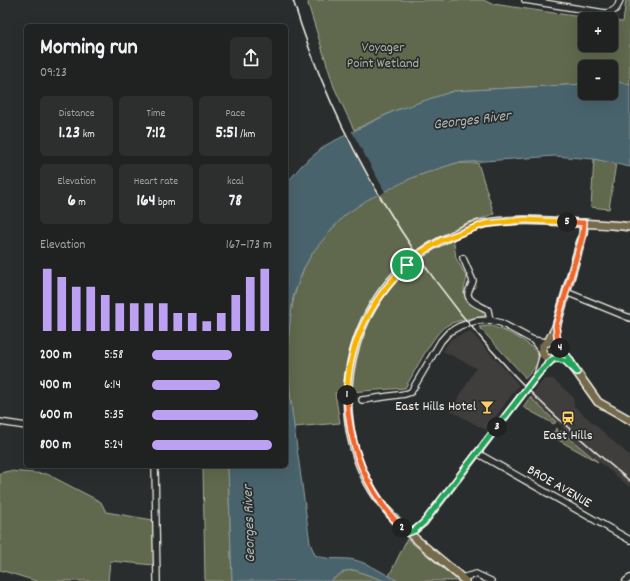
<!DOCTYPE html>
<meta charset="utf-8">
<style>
body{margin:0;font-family:Dekko,sans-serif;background:#2d2f2f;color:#f1f3f6;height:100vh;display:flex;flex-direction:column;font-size:15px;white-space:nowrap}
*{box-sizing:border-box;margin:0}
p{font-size:13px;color:#a2a4a5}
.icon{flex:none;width:22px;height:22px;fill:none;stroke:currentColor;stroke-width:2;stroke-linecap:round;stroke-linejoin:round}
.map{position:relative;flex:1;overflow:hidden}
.details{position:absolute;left:24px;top:24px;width:264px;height:444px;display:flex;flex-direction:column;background:#202222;border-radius:6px;box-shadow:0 4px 16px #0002,0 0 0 1px #3d3f40}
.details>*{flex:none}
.tools{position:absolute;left:578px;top:12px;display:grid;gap:8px}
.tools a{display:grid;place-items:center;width:40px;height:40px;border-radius:6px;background:#202222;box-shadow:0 4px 16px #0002,0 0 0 1px #3d3f40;font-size:20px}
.pin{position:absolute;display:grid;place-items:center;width:34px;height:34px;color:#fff;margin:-17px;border:2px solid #fff;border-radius:50%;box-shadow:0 1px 4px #0007}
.km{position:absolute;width:20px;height:20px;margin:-10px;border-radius:50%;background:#222;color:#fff;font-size:11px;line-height:20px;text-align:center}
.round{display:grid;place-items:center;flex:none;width:42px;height:42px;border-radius:6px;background:#2d2f2f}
.overview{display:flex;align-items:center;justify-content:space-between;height:68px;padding:0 16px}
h1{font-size:22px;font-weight:800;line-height:30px}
.figures{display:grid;grid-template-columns:repeat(3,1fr);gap:6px;height:68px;padding:4px 16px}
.figures div{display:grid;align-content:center;border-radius:6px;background:#2d2f2f;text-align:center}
.figures b{font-size:17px;font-weight:800}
.figures small{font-size:11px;font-weight:400}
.figures p{font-size:11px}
.chart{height:112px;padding:8px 16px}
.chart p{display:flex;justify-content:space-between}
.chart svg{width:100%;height:72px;margin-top:4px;stroke:#bca0f2;stroke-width:6}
ul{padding:0 16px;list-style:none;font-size:13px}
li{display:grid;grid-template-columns:64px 48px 1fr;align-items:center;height:30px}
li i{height:10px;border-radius:5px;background:#bca0f2}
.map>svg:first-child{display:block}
</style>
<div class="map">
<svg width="630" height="581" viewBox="0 0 630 581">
<rect width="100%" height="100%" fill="#2a2d2e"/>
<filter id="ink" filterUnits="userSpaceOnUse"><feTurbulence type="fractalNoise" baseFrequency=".025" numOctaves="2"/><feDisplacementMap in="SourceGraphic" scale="8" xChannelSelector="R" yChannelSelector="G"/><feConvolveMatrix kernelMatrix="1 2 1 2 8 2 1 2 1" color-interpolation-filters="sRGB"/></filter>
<g filter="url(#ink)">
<g fill="#403d3d">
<path d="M470,331L519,385L486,430L451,411L476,368L443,351L451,339Z"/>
<path d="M544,379H553L573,397L574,406L630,456V487L572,440L563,431V428L530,397Z"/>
</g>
<g fill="#61674d" stroke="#aaac9a">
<path d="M309,0H483L493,4L595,19H585V45H611V21L623,22L626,0H630V85L618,82L611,83V67H585V84L454,91L394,111L354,130L334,87L308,4Z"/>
<path d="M594,159L616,163L609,209L591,207Z"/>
<path d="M456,163H478L494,214L452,229L456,258L467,278C466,282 464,287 464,291C463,302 478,306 486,312L485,316C473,319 457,319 446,326C433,334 414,373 405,388L335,393L340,423L294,427C287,375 282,317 304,268C312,250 329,230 344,216C371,190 421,174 456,163Z"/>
<path d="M490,326C501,328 539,345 538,358C538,366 530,373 525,379L524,376L479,327Z"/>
<path d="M530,397L556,422L554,424L523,407Z"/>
<path d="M557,428L558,433L561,431L598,462L551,436Z"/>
<path d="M203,466H228L232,581H205Z"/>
<path d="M9,471L47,474L101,502L106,512L153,520L154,565L110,561L108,581H36L0,570V473Z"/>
<path d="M407,539L451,575L465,581H398L389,576Z"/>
<path d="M354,570L385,581H330L345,571Z"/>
</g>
<path fill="#48636d" stroke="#8d9c9e" d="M618,82L630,85V167L594,159L555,156L456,163L414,177L367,200L345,215L332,229L313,252L304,268L293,297L288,340L290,397L310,543L315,555C328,561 342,557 355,560C370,564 385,574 398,581H385L354,570L345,571L330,581H232L228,466H286V184L302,165L326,145L394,111L429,99L454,91L585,84V93H611V83Z"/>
<path fill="#2a2d2e" d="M351,130L385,192L378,196L344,133Z"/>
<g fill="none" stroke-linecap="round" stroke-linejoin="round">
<g stroke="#f4f1e8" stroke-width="8">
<g id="minor">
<path d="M525,0L605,13C614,13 618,8 620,0"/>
<path d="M463,258L473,281C472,285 469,289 468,293C467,302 482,306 488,310L490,320"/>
<path d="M566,292L630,318"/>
<path d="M533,340L542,352"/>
<path d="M538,372L543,355"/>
<path d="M362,400L405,394L411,392L441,341L449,332L460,326L476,321L490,320L501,323L533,340L546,342"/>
<path d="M0,422L26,426"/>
<path d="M477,453L630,540"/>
<path d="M155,466L157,581"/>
<path d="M408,533L415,530L424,523L538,374L553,359"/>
<path d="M461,578L476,574L491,581"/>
<path d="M626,581L630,578"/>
</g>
</g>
<g stroke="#f4f1e8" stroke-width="10">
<g id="major">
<circle cx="551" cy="350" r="9"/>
<path d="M548,342L556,327L583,234L584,223"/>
<path d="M559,347L598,402L630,420"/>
<path d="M465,581C433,551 396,529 373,491C319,403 354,280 449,237C458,233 466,227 477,225C510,218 544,220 578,223C595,224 613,224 630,227"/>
</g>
</g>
<use href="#minor" stroke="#2a2d2e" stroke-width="5.5"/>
<use href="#major" stroke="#746b4b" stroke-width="7"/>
<path stroke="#f4f1e8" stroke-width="1.5" d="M293,0C335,139 415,270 514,375C550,413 589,447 630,481"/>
</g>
</g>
<g fill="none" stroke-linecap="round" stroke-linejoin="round" filter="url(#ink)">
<g stroke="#fff" stroke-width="8">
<path id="split-1" d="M347,395C348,344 371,300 407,265"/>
</g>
<g stroke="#fff" stroke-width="8">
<path id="split-2" d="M347,395C348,446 367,492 402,528"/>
</g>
<g stroke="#fff" stroke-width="8">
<path id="split-3" d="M402,528L408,533L415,530L424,522L497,427"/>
</g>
<g stroke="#fff" stroke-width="8">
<path id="split-4" d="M497,427L538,374L553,359L556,358L565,361L577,372L569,358L560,348"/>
</g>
<g stroke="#fff" stroke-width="8">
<path id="split-5" d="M560,348L558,344L556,326L583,234L584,223L567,222"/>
</g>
<g stroke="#fff" stroke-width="8">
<path id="split-6" d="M407,265L422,252L442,240L485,224L524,220L567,222"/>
</g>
<use href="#split-1" stroke="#f5b400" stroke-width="5"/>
<use href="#split-2" stroke="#f0652b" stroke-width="5"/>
<use href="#split-3" stroke="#22a559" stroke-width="5"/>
<use href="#split-4" stroke="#22a559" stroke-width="5"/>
<use href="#split-5" stroke="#f0652b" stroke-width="5"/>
<use href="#split-6" stroke="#f5b400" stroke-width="5"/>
</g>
<defs>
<g id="bar-bare" transform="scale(1.08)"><path d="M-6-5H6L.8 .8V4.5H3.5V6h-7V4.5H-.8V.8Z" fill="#ffd166" stroke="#2a2d2e" stroke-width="2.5" paint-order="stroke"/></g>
<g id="station-bare" transform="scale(1.08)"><path d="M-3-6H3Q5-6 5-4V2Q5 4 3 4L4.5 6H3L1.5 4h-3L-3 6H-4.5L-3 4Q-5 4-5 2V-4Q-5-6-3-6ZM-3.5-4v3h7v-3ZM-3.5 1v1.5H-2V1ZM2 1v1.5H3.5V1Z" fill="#ffd166" stroke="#2a2d2e" stroke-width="2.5" paint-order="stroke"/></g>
</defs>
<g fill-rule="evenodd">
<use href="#bar-bare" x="487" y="407"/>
<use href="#station-bare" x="568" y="418"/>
</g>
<g text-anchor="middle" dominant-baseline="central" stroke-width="3.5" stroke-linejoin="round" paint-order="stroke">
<g font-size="14" fill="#b2b3a2" stroke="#2a2d2e">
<text x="383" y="48">Voyager<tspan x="383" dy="16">Point Wetland</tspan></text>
</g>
<g font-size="14" fill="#f4f1e8" stroke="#2a2d2e" text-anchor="end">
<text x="476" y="407">East Hills Hotel</text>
<text x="568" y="436" text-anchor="middle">East Hills</text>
</g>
<g font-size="14" fill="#f4f1e8" stroke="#2a2d2e">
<text transform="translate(559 487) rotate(30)">BROE AVENUE</text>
</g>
<g font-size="15" font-style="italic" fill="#afb8b7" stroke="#2a2d2e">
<text transform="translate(472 121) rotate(-7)">Georges River</text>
<text transform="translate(250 524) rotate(-92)">Georges River</text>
</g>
</g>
</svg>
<div class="tools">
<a>+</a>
<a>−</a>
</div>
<div class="pin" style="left:407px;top:265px;background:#1e9e55"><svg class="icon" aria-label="arrive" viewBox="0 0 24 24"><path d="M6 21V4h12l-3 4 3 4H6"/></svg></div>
<b class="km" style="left:347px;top:395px">1</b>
<b class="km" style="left:402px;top:528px">2</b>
<b class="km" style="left:497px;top:427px">3</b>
<b class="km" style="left:560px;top:348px">4</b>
<b class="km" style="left:567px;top:222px">5</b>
<section class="details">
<div class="overview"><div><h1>Morning run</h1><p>09:23</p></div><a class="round"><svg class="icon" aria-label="share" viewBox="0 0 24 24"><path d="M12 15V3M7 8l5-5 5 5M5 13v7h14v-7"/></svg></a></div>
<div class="figures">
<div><p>Distance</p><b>1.23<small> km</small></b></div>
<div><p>Time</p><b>7:12</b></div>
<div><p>Pace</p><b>5:51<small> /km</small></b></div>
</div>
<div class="figures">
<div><p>Elevation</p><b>6<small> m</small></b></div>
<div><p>Heart rate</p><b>164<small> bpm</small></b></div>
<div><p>kcal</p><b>78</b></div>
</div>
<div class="chart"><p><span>Elevation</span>167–173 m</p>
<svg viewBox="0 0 160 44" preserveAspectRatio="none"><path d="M5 44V6M15 44V11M25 44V17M35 44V17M45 44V22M55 44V27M65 44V27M75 44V27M85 44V27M95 44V33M105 44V33M115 44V38M125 44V33M135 44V22M145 44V11M155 44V6"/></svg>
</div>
<ul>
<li><b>200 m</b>5:58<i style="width:67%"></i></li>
<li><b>400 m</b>6:14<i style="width:57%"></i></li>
<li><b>600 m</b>5:35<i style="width:88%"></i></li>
<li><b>800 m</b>5:24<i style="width:100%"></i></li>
</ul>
</section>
</div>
